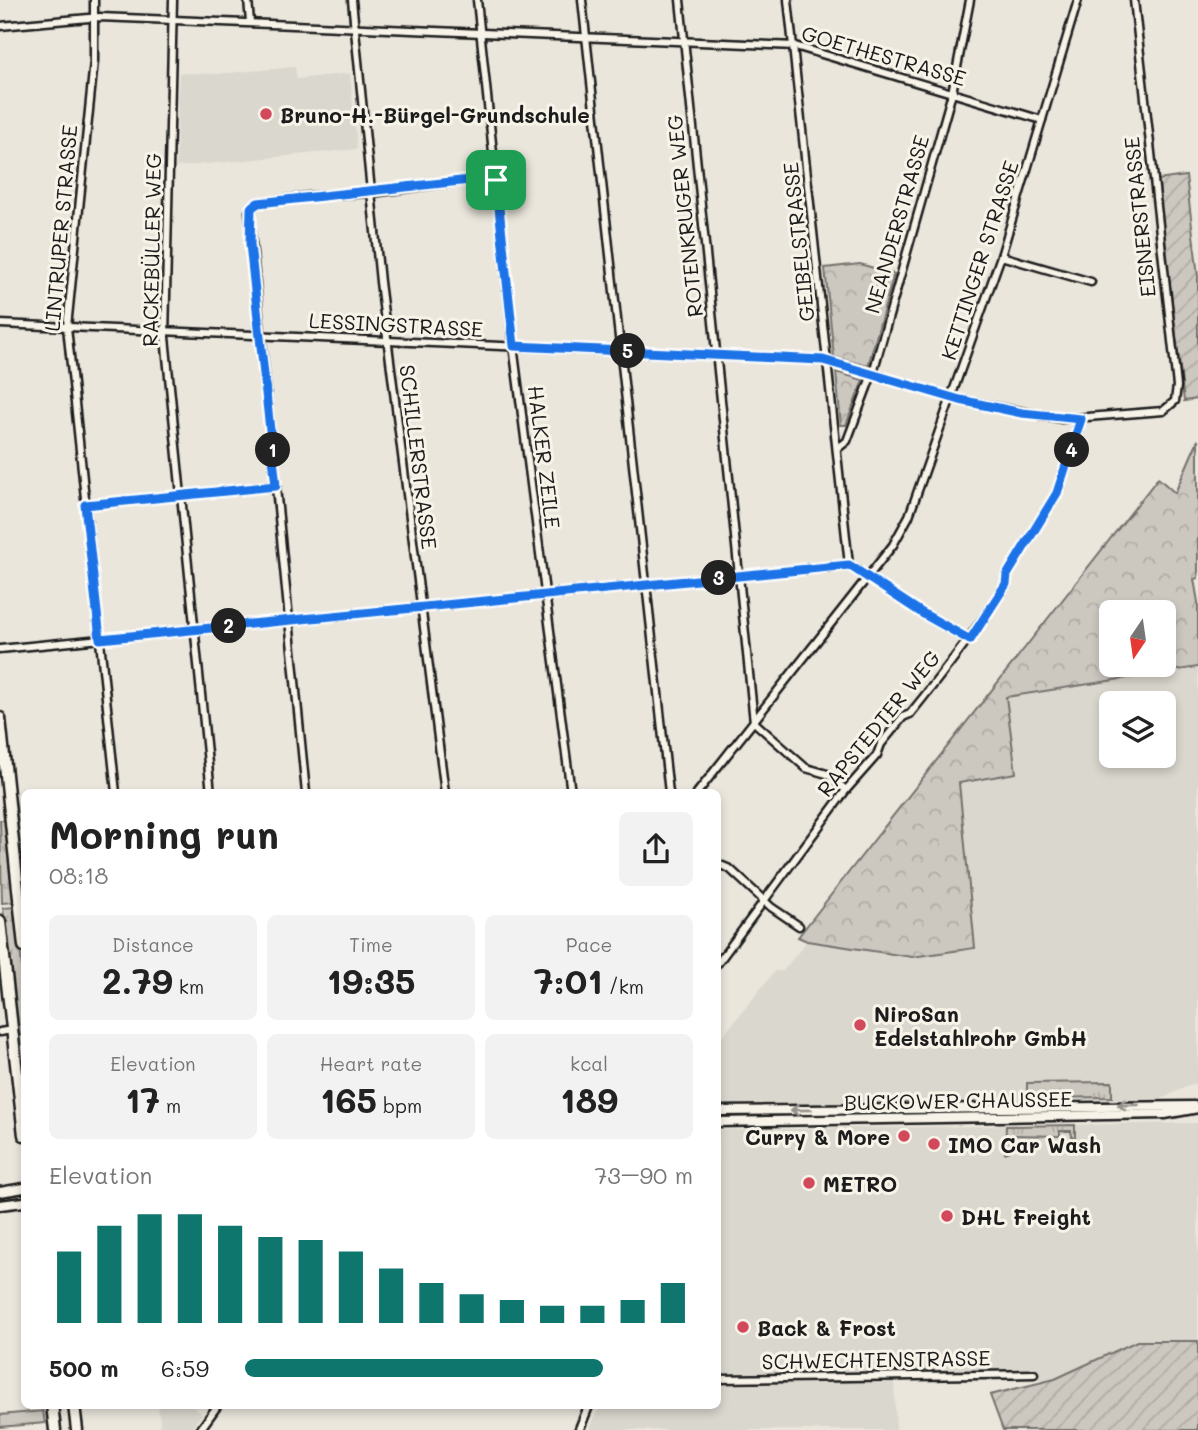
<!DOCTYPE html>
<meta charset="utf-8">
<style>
body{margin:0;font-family:Mali,sans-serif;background:#f2f2f2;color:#222;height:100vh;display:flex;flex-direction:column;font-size:26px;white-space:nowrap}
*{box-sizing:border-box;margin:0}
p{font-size:23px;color:#767676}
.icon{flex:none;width:38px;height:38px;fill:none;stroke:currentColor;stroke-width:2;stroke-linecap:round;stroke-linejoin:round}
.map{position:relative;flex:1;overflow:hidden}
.details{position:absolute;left:21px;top:789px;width:700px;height:620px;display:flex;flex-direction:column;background:#fff;border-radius:10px;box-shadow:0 4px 10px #0003}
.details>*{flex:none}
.needle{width:46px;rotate:193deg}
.buttons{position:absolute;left:1099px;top:600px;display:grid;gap:14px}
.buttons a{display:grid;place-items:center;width:77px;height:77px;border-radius:10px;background:#fff;box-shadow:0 4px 10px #0003;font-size:35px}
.pin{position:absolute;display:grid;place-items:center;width:60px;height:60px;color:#fff;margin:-30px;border-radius:14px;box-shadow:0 4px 10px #0006}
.km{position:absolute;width:35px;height:35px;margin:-18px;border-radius:50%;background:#222;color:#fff;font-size:19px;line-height:35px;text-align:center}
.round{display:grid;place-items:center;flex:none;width:74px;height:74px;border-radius:10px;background:#f2f2f2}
.headline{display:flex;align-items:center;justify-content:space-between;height:119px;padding:0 28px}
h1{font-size:38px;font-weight:800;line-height:52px}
.figures{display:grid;grid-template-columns:repeat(3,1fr);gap:10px;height:119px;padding:7px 28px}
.figures div{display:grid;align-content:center;border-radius:10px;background:#f2f2f2;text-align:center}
.figures b{font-size:35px;font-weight:800}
.figures small{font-size:19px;font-weight:400}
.figures p{font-size:19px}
.chart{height:196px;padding:14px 28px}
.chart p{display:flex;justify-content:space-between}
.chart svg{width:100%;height:126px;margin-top:7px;stroke:#0f766e;stroke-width:6}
ul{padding:0 28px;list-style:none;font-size:23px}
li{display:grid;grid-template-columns:112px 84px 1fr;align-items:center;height:52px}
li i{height:18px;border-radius:9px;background:#0f766e}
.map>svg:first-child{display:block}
</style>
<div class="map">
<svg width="1198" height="1430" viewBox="0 0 1198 1430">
<defs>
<pattern id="grass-tufts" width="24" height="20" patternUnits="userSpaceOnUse" patternTransform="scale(1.75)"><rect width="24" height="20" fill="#ccc8c0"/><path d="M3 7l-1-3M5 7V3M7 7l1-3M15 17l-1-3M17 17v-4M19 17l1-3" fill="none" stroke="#afaba4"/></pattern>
<pattern id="forest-crowns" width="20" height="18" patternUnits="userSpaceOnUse" patternTransform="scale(1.75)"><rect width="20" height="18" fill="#ccc8c0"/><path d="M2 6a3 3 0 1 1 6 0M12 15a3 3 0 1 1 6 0" fill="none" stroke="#afaba4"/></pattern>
<pattern id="garden-furrows" width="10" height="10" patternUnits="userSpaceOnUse" patternTransform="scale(1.75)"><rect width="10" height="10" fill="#ccc8c0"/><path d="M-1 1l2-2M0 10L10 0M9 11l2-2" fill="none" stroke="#afaba4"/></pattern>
</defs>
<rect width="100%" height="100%" fill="#eae6dc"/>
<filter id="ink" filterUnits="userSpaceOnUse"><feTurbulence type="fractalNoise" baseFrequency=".0143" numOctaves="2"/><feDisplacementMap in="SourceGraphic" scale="14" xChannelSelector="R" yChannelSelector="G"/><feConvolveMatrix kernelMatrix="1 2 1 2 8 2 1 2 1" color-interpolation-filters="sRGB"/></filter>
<g filter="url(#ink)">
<g fill="#dad7ce" fill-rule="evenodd">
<path d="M295,67L297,79L350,73L357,149L176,167L179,73L217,74Z"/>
<path d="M1198,667V1084H1192L1157,1101L718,1104V1042L775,971H783L807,941L912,957L975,948L959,783L1006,697ZM1111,704H1164V756H1111Z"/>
<path d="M1198,1123V1341H1137L1055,1379L954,1380L953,1372L718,1373V1130Z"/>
<path d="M894,1381L896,1430H589L600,1405H718V1385Z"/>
<path d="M158,1405H191L202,1414L190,1430H161Z"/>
</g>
<g fill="url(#grass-tufts)" stroke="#74726e" stroke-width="2">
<path d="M0,820H7L15,902L2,903Z"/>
<path d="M16,907L24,986V1035L17,1036L3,908Z"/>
<path d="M1112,1082V1097L1027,1098V1083Z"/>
<path d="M1075,1125V1150L1071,1131H1060V1136L1012,1135L1010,1151L1005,1153L1006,1126Z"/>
<path d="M43,1411L45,1423L0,1427V1415Z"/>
</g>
<g fill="url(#forest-crowns)" stroke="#74726e" stroke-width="2" fill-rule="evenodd">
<path d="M860,264L894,274L868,366L834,357L825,268Z"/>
<path d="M836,372L863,380L846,425H841Z"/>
<path d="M1198,440V578L1194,579L1198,602V667L1006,697L1016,773L959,783L975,948L912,957L807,941L798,937L1158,478L1175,493ZM1164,612V665H1111V612Z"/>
</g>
<g fill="url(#garden-furrows)" stroke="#74726e" stroke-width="2">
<path d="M1186,176L1198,276V399L1184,401L1157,180Z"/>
<path d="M1137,1341H1198V1430H1003L990,1395L1055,1379Z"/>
</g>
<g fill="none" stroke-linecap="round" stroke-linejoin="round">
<g stroke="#1c1c1c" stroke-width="11">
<g id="minor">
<path d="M94,0V61L67,327L116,793"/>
<path d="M173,0L165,337L211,793"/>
<path d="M248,0L250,22"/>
<path d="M352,0L380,282L445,793"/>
<path d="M477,0L514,353L571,793"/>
<path d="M582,0L669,793"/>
<path d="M680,0L754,722L806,768L827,774L846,790"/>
<path d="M788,0L849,565"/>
<path d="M0,26L100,17L795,46L1042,120"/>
<path d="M1001,256L1091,282"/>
<path d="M0,324L823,360L960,400L1062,419L1163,411L1175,401L1177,386L1134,0"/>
<path d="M837,449L847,441L874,369L952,93L970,0"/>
<path d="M85,505L277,486"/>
<path d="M0,649L849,565L922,613L969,640"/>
<path d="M306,793L249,212L258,203L309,196L372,193L470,180H496"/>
<path d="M697,793L893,545L909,516L1001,256L1078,0"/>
<path d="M718,864L730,869L771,907L799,926"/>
<path d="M718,963L846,790L877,755L881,744L903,717L910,714C944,672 976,630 1006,585L1007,575L1057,493L1081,419"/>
<path d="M0,1032L12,1030"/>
<path d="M718,1379L1034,1374"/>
<path d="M200,1430L218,1405"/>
</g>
</g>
<g stroke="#1c1c1c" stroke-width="12">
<path id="tertiary" d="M579,1430L589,1405"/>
</g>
<g stroke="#1c1c1c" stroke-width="13">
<g id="secondary">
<path d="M718,1111L1194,1106"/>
<path d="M718,1122L1165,1114L1198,1108"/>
<path d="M0,1192L24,1188"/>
<path d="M0,1205L24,1202"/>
</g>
</g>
<g stroke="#1c1c1c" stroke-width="15">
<g id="primary">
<path d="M0,718L24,946"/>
<path d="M0,921L24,1135"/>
<path d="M52,1405L55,1430"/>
<path d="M74,1405L77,1430"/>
</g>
</g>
<use href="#minor" stroke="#f7f3e8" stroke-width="6"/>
<use href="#tertiary" stroke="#f7f3e8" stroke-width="7"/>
<use href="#secondary" stroke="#f7f3e8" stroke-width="8"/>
<use href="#primary" stroke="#f7f3e8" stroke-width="10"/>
</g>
<defs><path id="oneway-shaft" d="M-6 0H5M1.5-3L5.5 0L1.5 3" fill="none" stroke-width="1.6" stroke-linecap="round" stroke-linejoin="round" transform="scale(1.75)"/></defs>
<g stroke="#94928c">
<use href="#oneway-shaft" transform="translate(1128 1105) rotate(179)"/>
<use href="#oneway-shaft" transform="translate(801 1110) rotate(179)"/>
</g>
</g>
<g fill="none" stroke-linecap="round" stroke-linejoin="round" filter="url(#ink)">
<g stroke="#fff" stroke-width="14">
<path id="route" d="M470,180H496L514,346L823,360L960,400L1022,413L1081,419L1057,493L1007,575L1006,584L970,640L922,613L849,565L100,639L85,505L276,486L250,244L251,208L258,203Z"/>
</g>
<use href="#route" stroke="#1a73e8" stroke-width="9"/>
</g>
<g fill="#d1495b" stroke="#f7f3e8" stroke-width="2.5">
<circle cx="266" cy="114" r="7"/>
<circle cx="860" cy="1025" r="7"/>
<circle cx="904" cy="1136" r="7"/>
<circle cx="934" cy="1144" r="7"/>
<circle cx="809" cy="1183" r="7"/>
<circle cx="947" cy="1216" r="7"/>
<circle cx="743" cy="1327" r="7"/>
</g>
<g text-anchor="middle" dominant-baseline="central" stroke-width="6" stroke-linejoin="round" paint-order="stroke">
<g font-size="21" fill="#1c1c1c" stroke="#f7f3e8">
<text transform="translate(884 55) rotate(16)">GOETHESTRASSE</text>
<text transform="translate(684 216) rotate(-96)">ROTENKRUGER WEG</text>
<text transform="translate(1139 217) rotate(-96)">EISNERSTRASSE</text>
<text transform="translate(896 224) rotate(-74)">NEANDERSTRASSE</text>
<text transform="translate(60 228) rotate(-85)">LINTRUPER STRASSE</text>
<text transform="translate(798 242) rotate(-96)">GEIBELSTRASSE</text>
<text transform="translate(151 250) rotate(-89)">RACKEBÜLLER WEG</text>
<text transform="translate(979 260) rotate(-72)">KETTINGER STRASSE</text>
<text transform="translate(396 324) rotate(3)">LESSINGSTRASSE</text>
<text transform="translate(419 457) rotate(83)">SCHILLERSTRASSE</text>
<text transform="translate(545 457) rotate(83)">HALKER ZEILE</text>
<text transform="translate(878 723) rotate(-51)">RAPSTEDTER WEG</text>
<text transform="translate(958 1100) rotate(-1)">BUCKOWER CHAUSSEE</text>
<text transform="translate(876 1359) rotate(-1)">SCHWECHTENSTRASSE</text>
</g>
<g font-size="21" font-weight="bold" fill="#1c1c1c" stroke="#f7f3e8" text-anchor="start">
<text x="280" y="114">Bruno-H.-Bürgel-Grundschule</text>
<text x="874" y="1013">NiroSan<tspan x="874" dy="24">Edelstahlrohr GmbH</tspan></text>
<text x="890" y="1136" text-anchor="end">Curry &amp; More</text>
<text x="948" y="1144">IMO Car Wash</text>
<text x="823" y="1183">METRO</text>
<text x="961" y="1216">DHL Freight</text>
<text x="757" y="1327">Back &amp; Frost</text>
</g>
</g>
</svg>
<div class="buttons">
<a><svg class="needle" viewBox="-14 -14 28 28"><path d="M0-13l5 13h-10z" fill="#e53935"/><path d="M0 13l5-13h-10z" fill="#767676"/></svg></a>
<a><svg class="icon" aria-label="layers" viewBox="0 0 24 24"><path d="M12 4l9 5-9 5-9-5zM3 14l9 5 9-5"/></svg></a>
</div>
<div class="pin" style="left:496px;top:180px;background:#1e9e55"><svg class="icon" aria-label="arrive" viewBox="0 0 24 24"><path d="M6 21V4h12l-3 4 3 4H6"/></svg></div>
<b class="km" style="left:273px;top:450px">1</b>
<b class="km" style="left:229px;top:626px">2</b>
<b class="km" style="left:719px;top:578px">3</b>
<b class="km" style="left:1072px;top:450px">4</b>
<b class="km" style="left:628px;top:351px">5</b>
<section class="details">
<div class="headline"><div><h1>Morning run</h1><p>08:18</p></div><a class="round"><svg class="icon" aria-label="share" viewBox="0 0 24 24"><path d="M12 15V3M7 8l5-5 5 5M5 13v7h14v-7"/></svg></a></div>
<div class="figures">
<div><p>Distance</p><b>2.79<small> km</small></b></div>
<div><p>Time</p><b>19:35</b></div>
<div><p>Pace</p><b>7:01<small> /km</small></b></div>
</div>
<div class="figures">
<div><p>Elevation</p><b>17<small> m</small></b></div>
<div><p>Heart rate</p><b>165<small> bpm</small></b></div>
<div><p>kcal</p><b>189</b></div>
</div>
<div class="chart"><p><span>Elevation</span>73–90 m</p>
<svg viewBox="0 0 160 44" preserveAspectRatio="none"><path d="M5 44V19M15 44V10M25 44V6M35 44V6M45 44V10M55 44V14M65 44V15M75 44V19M85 44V25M95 44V30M105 44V34M115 44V36M125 44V38M135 44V38M145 44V36M155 44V30"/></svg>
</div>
<ul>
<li><b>500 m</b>6:59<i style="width:80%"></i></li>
</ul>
</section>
</div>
